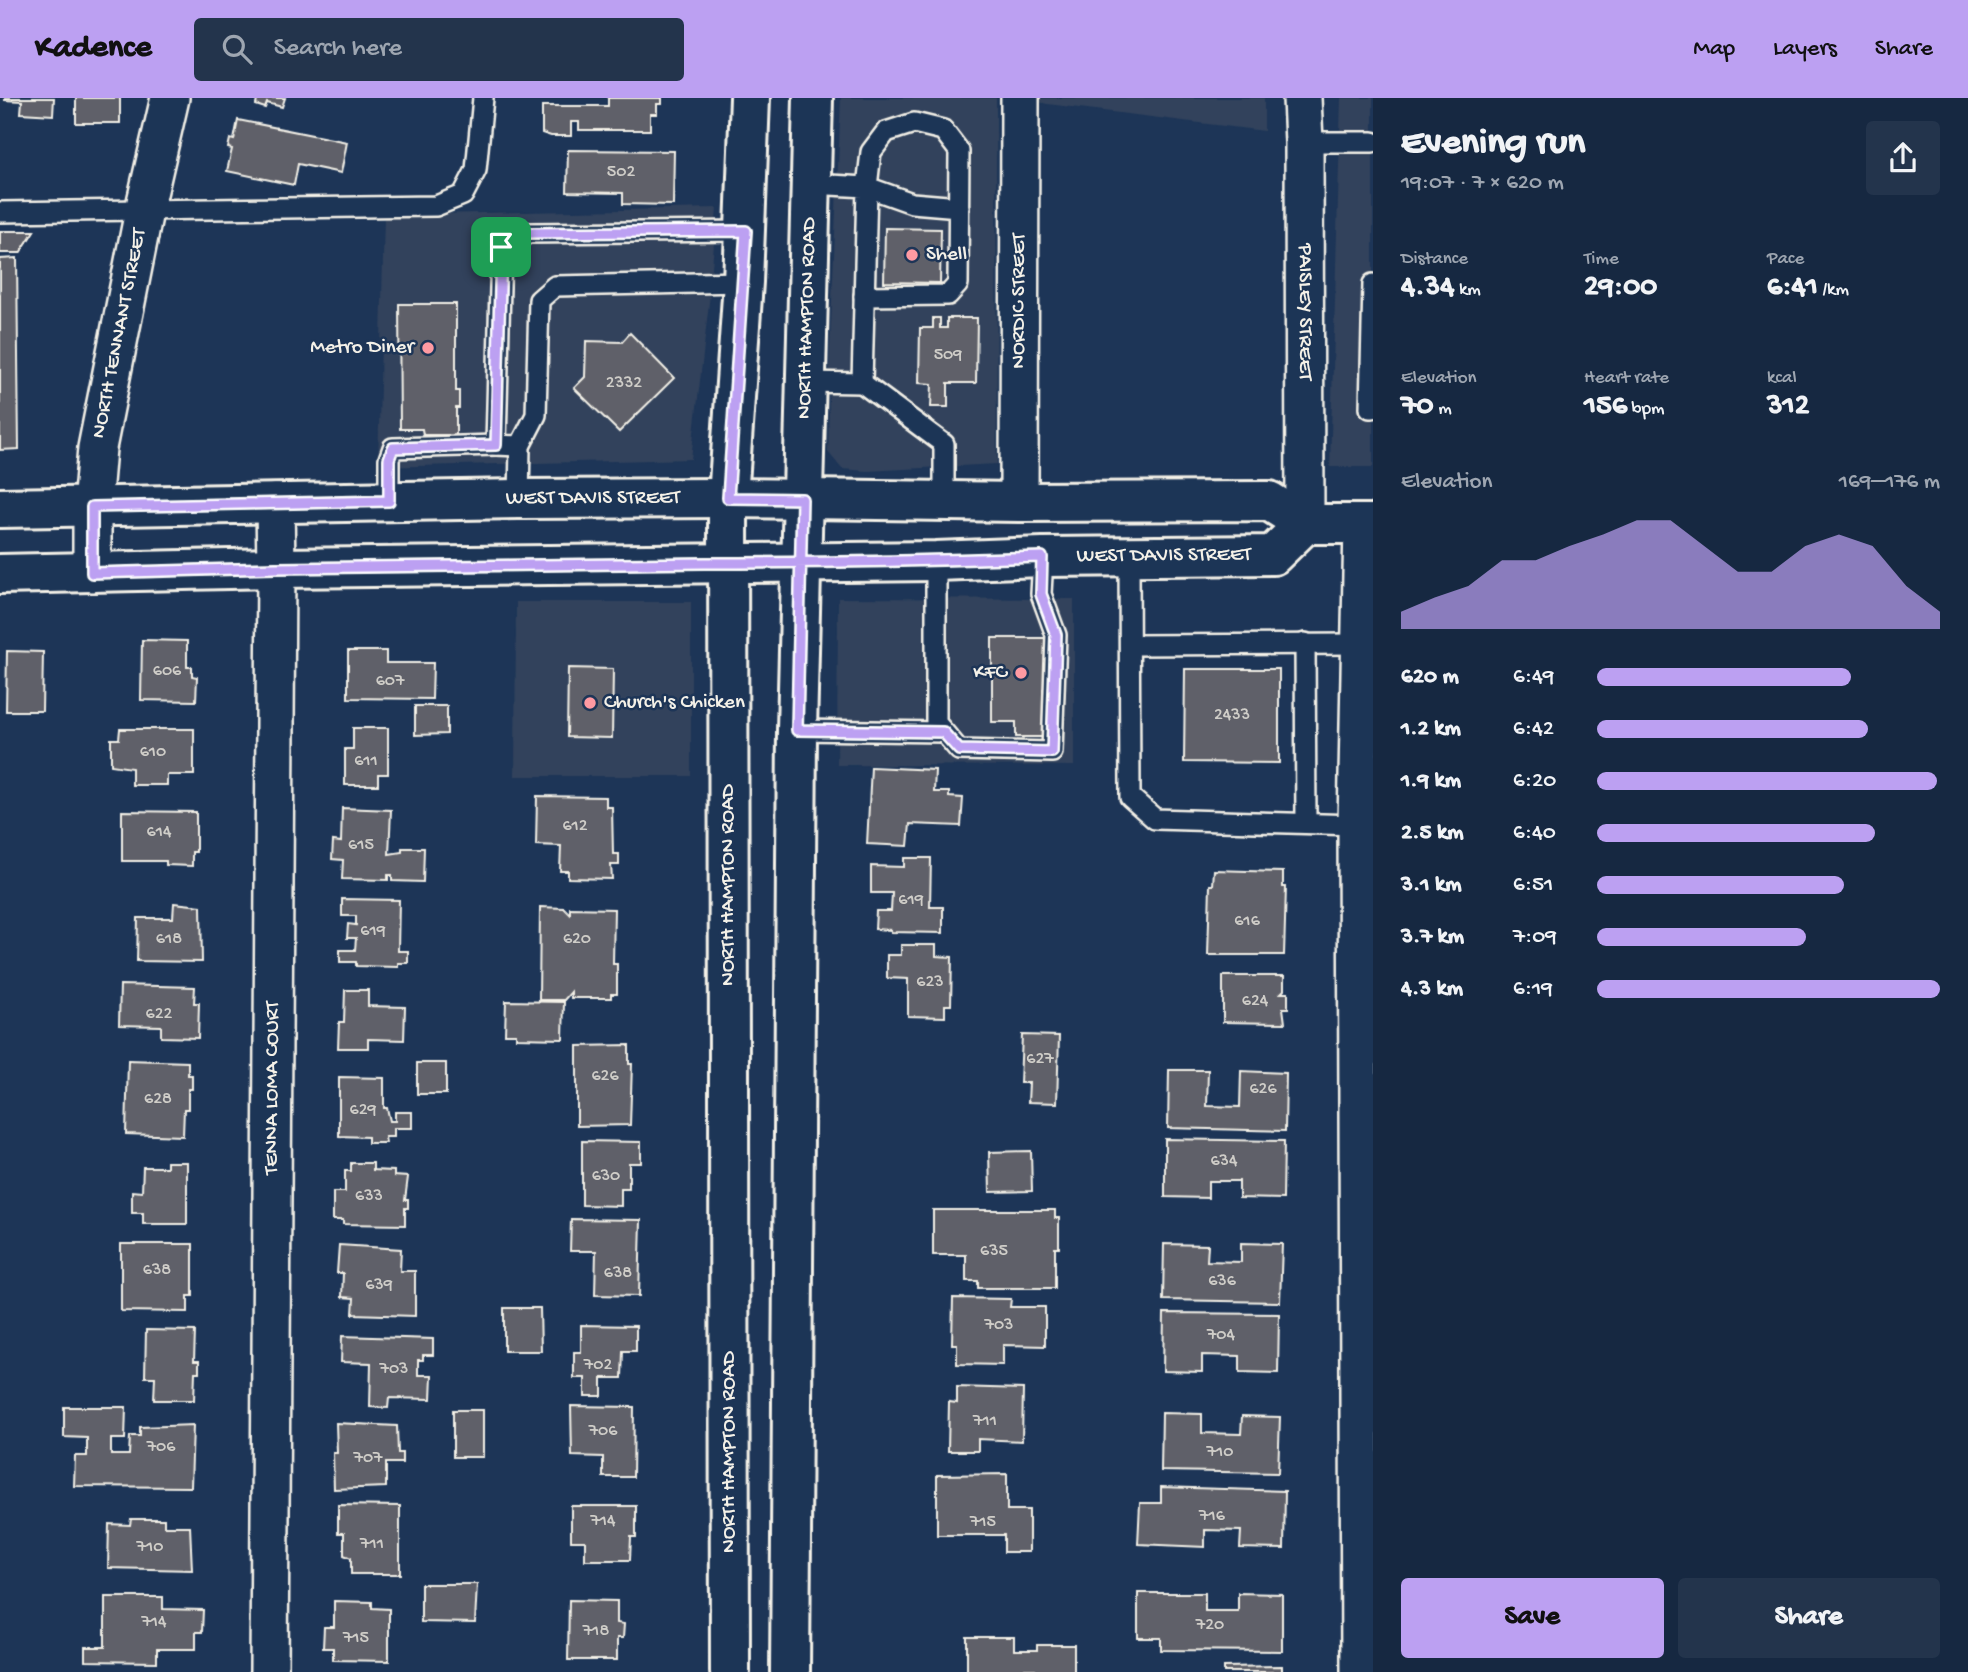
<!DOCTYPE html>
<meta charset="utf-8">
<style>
body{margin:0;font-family:"Gochi Hand",sans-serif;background:#23344c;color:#f1f3f6;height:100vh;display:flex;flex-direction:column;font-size:26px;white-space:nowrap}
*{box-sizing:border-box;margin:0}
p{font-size:23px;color:#9ea6b1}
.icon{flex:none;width:38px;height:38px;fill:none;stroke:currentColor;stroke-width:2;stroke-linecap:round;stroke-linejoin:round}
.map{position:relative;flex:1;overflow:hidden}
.panel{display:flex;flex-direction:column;background:#162841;width:595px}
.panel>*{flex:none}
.pin{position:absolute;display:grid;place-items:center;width:60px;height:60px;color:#fff;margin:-30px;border-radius:14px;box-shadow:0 4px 10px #0006}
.round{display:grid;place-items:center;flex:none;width:74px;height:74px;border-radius:7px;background:#23344c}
.overview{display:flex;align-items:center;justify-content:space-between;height:119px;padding:0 28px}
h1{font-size:38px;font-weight:800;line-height:52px}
.figures{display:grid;grid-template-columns:repeat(3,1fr);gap:10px;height:119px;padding:7px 28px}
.figures div{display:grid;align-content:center}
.figures b{font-size:30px;font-weight:800}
.figures small{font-size:19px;font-weight:400}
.figures p{font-size:19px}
.chart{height:196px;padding:14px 28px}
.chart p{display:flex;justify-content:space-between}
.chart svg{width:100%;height:126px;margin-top:7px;fill:#bca0f2;opacity:.7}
.primary-button{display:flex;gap:14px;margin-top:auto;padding:14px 28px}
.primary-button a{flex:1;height:80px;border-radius:7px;background:#bca0f2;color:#111;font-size:28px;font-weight:800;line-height:80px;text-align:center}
.primary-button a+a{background:#23344c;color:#f1f3f6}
ul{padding:0 28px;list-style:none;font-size:23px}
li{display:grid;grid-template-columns:112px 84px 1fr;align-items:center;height:52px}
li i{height:18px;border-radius:9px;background:#bca0f2}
header{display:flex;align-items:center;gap:42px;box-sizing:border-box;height:98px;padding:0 35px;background:#bca0f2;color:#111}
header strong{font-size:33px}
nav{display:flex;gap:38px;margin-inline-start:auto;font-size:24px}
.search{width:490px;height:63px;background:#23344c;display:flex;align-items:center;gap:18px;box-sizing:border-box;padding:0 24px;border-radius:7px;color:#9ea6b1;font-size:26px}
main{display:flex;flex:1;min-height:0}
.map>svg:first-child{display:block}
</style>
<header>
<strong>Kadence</strong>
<div class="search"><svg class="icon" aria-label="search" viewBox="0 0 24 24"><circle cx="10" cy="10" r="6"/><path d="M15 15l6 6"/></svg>Search here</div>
<nav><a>Map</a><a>Layers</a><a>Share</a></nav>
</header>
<main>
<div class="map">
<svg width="1373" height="1574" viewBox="0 0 1373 1574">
<rect width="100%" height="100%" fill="#1d3557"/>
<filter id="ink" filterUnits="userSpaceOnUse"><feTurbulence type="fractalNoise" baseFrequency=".0143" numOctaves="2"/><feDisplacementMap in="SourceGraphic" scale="14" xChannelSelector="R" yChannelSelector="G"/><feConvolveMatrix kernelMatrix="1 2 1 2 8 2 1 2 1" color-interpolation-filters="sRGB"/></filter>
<g filter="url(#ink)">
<g fill="#31425c">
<path d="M841,0H996L997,366L867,373L842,371L828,354L830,247Z"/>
<path d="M1025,0H1264V33L1047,6Z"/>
<path d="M1341,0H1373V369H1330Z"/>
<path d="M717,110L709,205L691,361L378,369L384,117Z"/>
<path d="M838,500L1074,501V668L837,667Z"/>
<path d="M516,504H691V678H515Z"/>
</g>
<g fill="#5f6169" stroke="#f4f1e8" stroke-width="2">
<path d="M5,0H54L53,17L21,15L22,3L5,2Z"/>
<rect x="76" y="0" width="44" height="25"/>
<path d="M247,0H285L282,9L267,5L265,10L256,7L257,2Z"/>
<path d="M608,0H662V6H657V16H650V32H579V24H571V38H551L542,35V8H608Z"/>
<path d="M238,22L347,44L341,75L298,66L294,87L227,73L232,51L228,50L230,41L234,42Z"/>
<path d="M568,52L674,53L673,107L623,106V95L567,94Z"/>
<path d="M885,130L941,131L940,185L884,184Z"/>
<path d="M0,133H34L20,155H0Z"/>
<path d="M17,160L19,351L0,352V161Z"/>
<path d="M399,206H456V293H459V310H456V342H448V337H423L422,331H400Z"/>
<path d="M933,220H940V230H947V220H977L976,285H948V309H931L932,286L919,285L920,230H933Z"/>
<path d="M630,235L674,280L619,334L574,290L585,279L586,243L622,244Z"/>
<path d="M992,540H1045V558H1050L1049,591H1043V639H1016V624H992Z"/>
<path d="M142,542L187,543V569H192V578L197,579L196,603L141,602Z"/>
<path d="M7,553L43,554L42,613H6Z"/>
<path d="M348,553H386V565H433L432,601L348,600Z"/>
<path d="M568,570L613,571L612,640L567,639Z"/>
<path d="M1185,571H1279V665L1184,664Z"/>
<path d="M415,608H447V636L415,637Z"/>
<path d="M353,630H388V676H378V687H345V651H353Z"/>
<path d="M120,631H194V677H167V687H132V670L111,667V641H119Z"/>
<path d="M871,669L935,672L934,694H949V699L963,700L961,728L910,726L908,748L867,746Z"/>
<path d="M537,698L606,699V709H612L613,756H619V767H611L612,781L568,780V773H560L561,748L536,747Z"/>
<path d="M342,710L391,712L389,756L402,754V750H424L423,784L392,783V777H388V782L342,781L343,762L332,761L333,743L341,744Z"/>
<path d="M122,713L196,714V754H192V768L166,767V763H122Z"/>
<path d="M904,760H931L930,809H943V835L891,834V832L875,831L876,813H891L892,795H871V768L904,769Z"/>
<path d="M1214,772L1283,774V789H1286L1284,857H1208L1210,787H1213Z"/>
<path d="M342,801L399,802L398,853H408V865H398V869L356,868V864H340V852H355L356,840H347L348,826L356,827V818H342Z"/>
<path d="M174,805L201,808L202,864L137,863L138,820H173Z"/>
<path d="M540,809L564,810L570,816V810L614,811L613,866H617V896H611V900H571V894L564,902H539Z"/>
<path d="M901,847H936V858L952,859L951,907H945V919L908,918V881L887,880V857H901Z"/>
<path d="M1223,878H1284V892L1281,895H1288V910H1283L1285,925L1223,924Z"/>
<path d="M120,887L195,889L194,905H199L198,940L161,939V928L119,927Z"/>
<path d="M345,892H368V908L405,909L404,942L368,941V950H338L339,924H344Z"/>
<path d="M506,903L564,904L563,941L516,940V936H505Z"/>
<path d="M1022,937L1059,938L1057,1005L1028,1004L1029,985H1020Z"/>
<path d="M629,947V966H632L630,1027L577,1028V948Z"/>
<path d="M128,962L188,964V977H192V991H188V1011H184L183,1038L126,1036Z"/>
<rect x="417" y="965" width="29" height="31"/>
<path d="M1169,972H1208L1207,1008L1240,1009L1241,973L1286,975L1285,1033L1168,1030Z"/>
<path d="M339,979L384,980V1010H387L390,1023H395V1014H412V1030H394V1039H385L386,1045H368V1039L339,1038Z"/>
<path d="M1165,1041L1284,1043L1283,1101L1239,1100V1083H1208V1100L1165,1099Z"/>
<path d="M582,1043L641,1044V1065H629V1091H621V1108L582,1107Z"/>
<path d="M1031,1053L1032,1093L990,1094L989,1054Z"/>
<path d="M167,1064H187V1126H143V1115H132V1093L142,1094L143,1069H167Z"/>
<path d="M351,1065H373V1072L394,1073V1078L408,1079L405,1102H408V1110H405V1127L343,1126V1122H333V1094H345V1073H351Z"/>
<path d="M933,1112H1055V1120H1059V1150H1055V1190H978V1183H966V1157H933Z"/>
<path d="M571,1121L641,1122L639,1198L595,1197L596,1153H570Z"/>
<path d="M1241,1145L1282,1146L1280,1204L1163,1202L1164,1146L1208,1147L1207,1163L1241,1164Z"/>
<path d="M121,1146H193V1198H188V1214L121,1213Z"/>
<path d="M339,1147L401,1151L400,1173H415V1218L353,1216L354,1200L342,1199L343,1175H337Z"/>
<path d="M953,1200L1011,1201L1010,1209H1045V1248L1003,1247V1267L957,1266V1246H952Z"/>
<path d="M504,1210H540L541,1253H504Z"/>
<path d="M1164,1215L1279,1216L1278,1275L1240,1274V1258L1202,1257V1274L1163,1273Z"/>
<path d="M581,1227L636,1228V1253H623L622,1280H602V1298H585V1280H574V1254H581Z"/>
<path d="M146,1232L195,1233L194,1263H199V1274H195L194,1302H154L155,1279H145Z"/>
<path d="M342,1238L433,1241V1257H423V1262H418V1277H432L431,1301L389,1300L388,1310L370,1309L371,1265L341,1264Z"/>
<path d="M957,1289L1023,1291L1022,1343L978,1341V1353H948L949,1304L957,1305Z"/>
<path d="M571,1308L634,1309L633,1379H603V1359L572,1358Z"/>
<path d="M64,1309H126L125,1341H111V1357H129L130,1338H140V1329L193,1327L191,1389L74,1388L75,1358H87V1340L64,1339Z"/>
<rect x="453" y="1312" width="30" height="47"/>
<path d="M1162,1315L1202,1316V1335L1241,1336L1242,1318L1280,1319L1278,1375L1161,1373Z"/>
<path d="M336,1325L397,1328L398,1355H402V1365H386V1389L334,1391L333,1355H337Z"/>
<path d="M1007,1376V1412H1029V1454H1004V1437H937V1377Z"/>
<path d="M1161,1389L1285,1393L1284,1451L1240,1450L1241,1433L1205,1432V1449L1138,1446L1140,1405H1161Z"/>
<path d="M338,1407L400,1408V1476H351V1460L344,1457V1435H338Z"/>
<path d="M571,1408H636V1439H631L630,1462H585V1443H571Z"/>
<path d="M131,1421H164V1428H190L192,1472L108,1470L109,1426L130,1427Z"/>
<path d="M421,1486H477L475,1525L421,1524Z"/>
<path d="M1138,1495H1205V1513H1238V1495L1282,1496V1553L1161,1552V1540H1138Z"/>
<path d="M105,1499H163V1511L203,1512L202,1534H196V1551H157V1564L85,1563V1549H105Z"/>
<path d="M569,1502L617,1503V1525L624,1526L623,1540H617V1562H568Z"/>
<path d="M334,1503L372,1504V1510L389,1511V1563L333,1562V1550H323L324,1529H334Z"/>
<path d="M967,1539H1014V1552H1037V1547H1074V1574H1035V1571H1015V1574H967Z"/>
<path d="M1282,1568V1574H1224V1569Z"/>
</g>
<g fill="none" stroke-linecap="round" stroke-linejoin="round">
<g stroke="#f4f1e8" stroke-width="24">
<g id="service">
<path d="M1304,44H1373"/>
<path d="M0,114L436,108L463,97L476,72L483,0"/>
<path d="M1373,186L1370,310H1373"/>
<path d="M864,198L948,197L958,186L959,53L943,32L914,25L886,34L871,54L867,89L912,105L959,109"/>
<path d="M805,284L862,285L867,89L811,86"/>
<path d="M862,285L944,346V404"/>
<path d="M520,348L496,347L501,149L528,135L746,133"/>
<path d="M519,401L520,348L536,317L539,202L555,188L743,184"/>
<path d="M389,403V361L393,350L496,347"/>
<path d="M1129,458L1130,699L1155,721L1357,727"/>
<path d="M936,463V625L959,652L1052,654L1056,537L1041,496L1043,459"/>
<path d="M1305,545L1306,725"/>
<path d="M1130,547L1360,546"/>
<path d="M797,632L943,634"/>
</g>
</g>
<g stroke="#f4f1e8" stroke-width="42">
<g id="minor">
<path id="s1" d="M1302,0L1304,44L1305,426"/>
<path id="s2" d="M1019,404L1020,0"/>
<path id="s3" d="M92,475V409L97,350L144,113L170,0"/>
<path id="s4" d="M269,1574L276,470L275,405"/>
<path d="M1360,1574L1357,727L1363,426"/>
</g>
</g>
<g stroke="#f4f1e8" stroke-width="44">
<g id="secondary">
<path id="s5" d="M0,410L519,401L728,400L1019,404L1269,403L1305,426H1373"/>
<path id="s6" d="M0,476L276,470L936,463L1043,459L1273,457L1305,426"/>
<path d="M730,1574L728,400L743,184L750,0"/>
<path id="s7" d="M790,1574L797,632L813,0"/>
</g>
</g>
<use href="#service" stroke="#1d3557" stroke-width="19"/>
<use href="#minor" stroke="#1d3557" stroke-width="37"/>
<use href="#secondary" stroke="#1d3557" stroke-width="38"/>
</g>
</g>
<g fill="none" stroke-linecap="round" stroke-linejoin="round" filter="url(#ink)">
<g stroke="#fff" stroke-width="14">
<path id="route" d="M501,149L496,347L393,350L389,361V403L92,409V475L276,470L704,465C816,465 930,463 1042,459L1041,496L1056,537L1052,654L959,652L943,634L797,632L802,401L728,400L746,133L528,135L501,149"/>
</g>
<use href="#route" stroke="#bca0f2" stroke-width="9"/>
</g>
<g fill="#ff9aa2" stroke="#1d3557" stroke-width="2.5">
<circle cx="912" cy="157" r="7"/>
<circle cx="428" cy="250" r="7"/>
<circle cx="1021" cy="575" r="7"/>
<circle cx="590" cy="605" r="7"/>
</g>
<g text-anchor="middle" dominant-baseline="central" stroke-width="5" stroke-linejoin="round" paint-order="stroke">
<g font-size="18" fill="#cfcdc8">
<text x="621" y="74">502</text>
<text x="948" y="257">509</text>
<text x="624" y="285">2332</text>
<text x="167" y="573">606</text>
<text x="390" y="583">607</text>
<text x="1232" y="617">2433</text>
<text x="153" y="654">610</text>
<text x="366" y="663">611</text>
<text x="575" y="728">612</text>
<text x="159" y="734">614</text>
<text x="361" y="747">615</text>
<text x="911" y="802">619</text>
<text x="1247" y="823">616</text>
<text x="373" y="833">619</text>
<text x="169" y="841">618</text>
<text x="577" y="841">620</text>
<text x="930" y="884">623</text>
<text x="1255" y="903">624</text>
<text x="159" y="916">622</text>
<text x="1040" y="961">627</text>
<text x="605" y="978">626</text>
<text x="1263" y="991">626</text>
<text x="158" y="1001">628</text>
<text x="363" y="1012">629</text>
<text x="1224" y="1063">634</text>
<text x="606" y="1078">630</text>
<text x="369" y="1098">633</text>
<text x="994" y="1153">635</text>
<text x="157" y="1172">638</text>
<text x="618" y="1175">638</text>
<text x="1222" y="1183">636</text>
<text x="379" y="1187">639</text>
<text x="999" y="1227">703</text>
<text x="1221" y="1237">704</text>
<text x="598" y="1267">702</text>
<text x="394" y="1271">703</text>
<text x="985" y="1323">711</text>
<text x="603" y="1333">706</text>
<text x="161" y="1349">706</text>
<text x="1220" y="1354">710</text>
<text x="368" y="1360">707</text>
<text x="1212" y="1418">716</text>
<text x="603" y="1423">714</text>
<text x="983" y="1424">715</text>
<text x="372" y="1446">711</text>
<text x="150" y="1449">710</text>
<text x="154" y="1524">714</text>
<text x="1210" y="1527">720</text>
<text x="596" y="1533">718</text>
<text x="356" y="1540">715</text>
</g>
<g font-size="21" fill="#f4f1e8" stroke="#1d3557" text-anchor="start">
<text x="926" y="157">Shell</text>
<text x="414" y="250" text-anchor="end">Metro Diner</text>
<text x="1007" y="575" text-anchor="end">KFC</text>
<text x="604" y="605">Church's Chicken</text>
</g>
<g font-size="21" fill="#f4f1e8" stroke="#1d3557">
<text stroke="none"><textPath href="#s2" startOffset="201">NORDIC STREET</textPath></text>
<text stroke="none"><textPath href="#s1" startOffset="214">PAISLEY STREET</textPath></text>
<text stroke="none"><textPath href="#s7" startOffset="1354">NORTH HAMPTON ROAD</textPath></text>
<text stroke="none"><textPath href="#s3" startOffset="242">NORTH TENNANT STREET</textPath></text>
<text stroke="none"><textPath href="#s5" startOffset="593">WEST DAVIS STREET</textPath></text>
<text stroke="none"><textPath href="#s6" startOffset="1164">WEST DAVIS STREET</textPath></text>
<text transform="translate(729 787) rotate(-90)">NORTH HAMPTON ROAD</text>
<text stroke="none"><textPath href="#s4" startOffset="584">TENNA LOMA COURT</textPath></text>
<text transform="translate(730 1354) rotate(-90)">NORTH HAMPTON ROAD</text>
</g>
</g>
</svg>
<div class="pin" style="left:501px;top:149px;background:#1e9e55"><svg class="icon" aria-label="arrive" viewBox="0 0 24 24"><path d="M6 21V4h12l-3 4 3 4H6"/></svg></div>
</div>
<section class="panel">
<div class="overview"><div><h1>Evening run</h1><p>19:07 · 7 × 620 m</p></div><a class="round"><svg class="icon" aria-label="share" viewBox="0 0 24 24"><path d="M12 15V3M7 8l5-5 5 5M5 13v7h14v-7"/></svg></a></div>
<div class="figures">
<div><p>Distance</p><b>4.34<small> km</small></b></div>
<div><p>Time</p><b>29:00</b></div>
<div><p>Pace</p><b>6:41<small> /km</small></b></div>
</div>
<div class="figures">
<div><p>Elevation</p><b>70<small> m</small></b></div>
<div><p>Heart rate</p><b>156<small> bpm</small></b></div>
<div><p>kcal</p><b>312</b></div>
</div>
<div class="chart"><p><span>Elevation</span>169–176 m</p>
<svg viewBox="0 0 160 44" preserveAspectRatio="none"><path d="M0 44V38L10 33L20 29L30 20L40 20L50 15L60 11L70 6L80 6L90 15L100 24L110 24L120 15L130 11L140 15L150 29L160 38V44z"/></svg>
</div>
<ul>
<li><b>620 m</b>6:49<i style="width:74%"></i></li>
<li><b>1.2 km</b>6:42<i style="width:79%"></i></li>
<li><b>1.9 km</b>6:20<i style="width:99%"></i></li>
<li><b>2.5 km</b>6:40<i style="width:81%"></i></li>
<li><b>3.1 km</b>6:51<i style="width:72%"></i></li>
<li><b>3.7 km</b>7:09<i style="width:61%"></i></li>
<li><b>4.3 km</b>6:19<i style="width:100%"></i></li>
</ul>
<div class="primary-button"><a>Save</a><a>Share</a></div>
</section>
</main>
